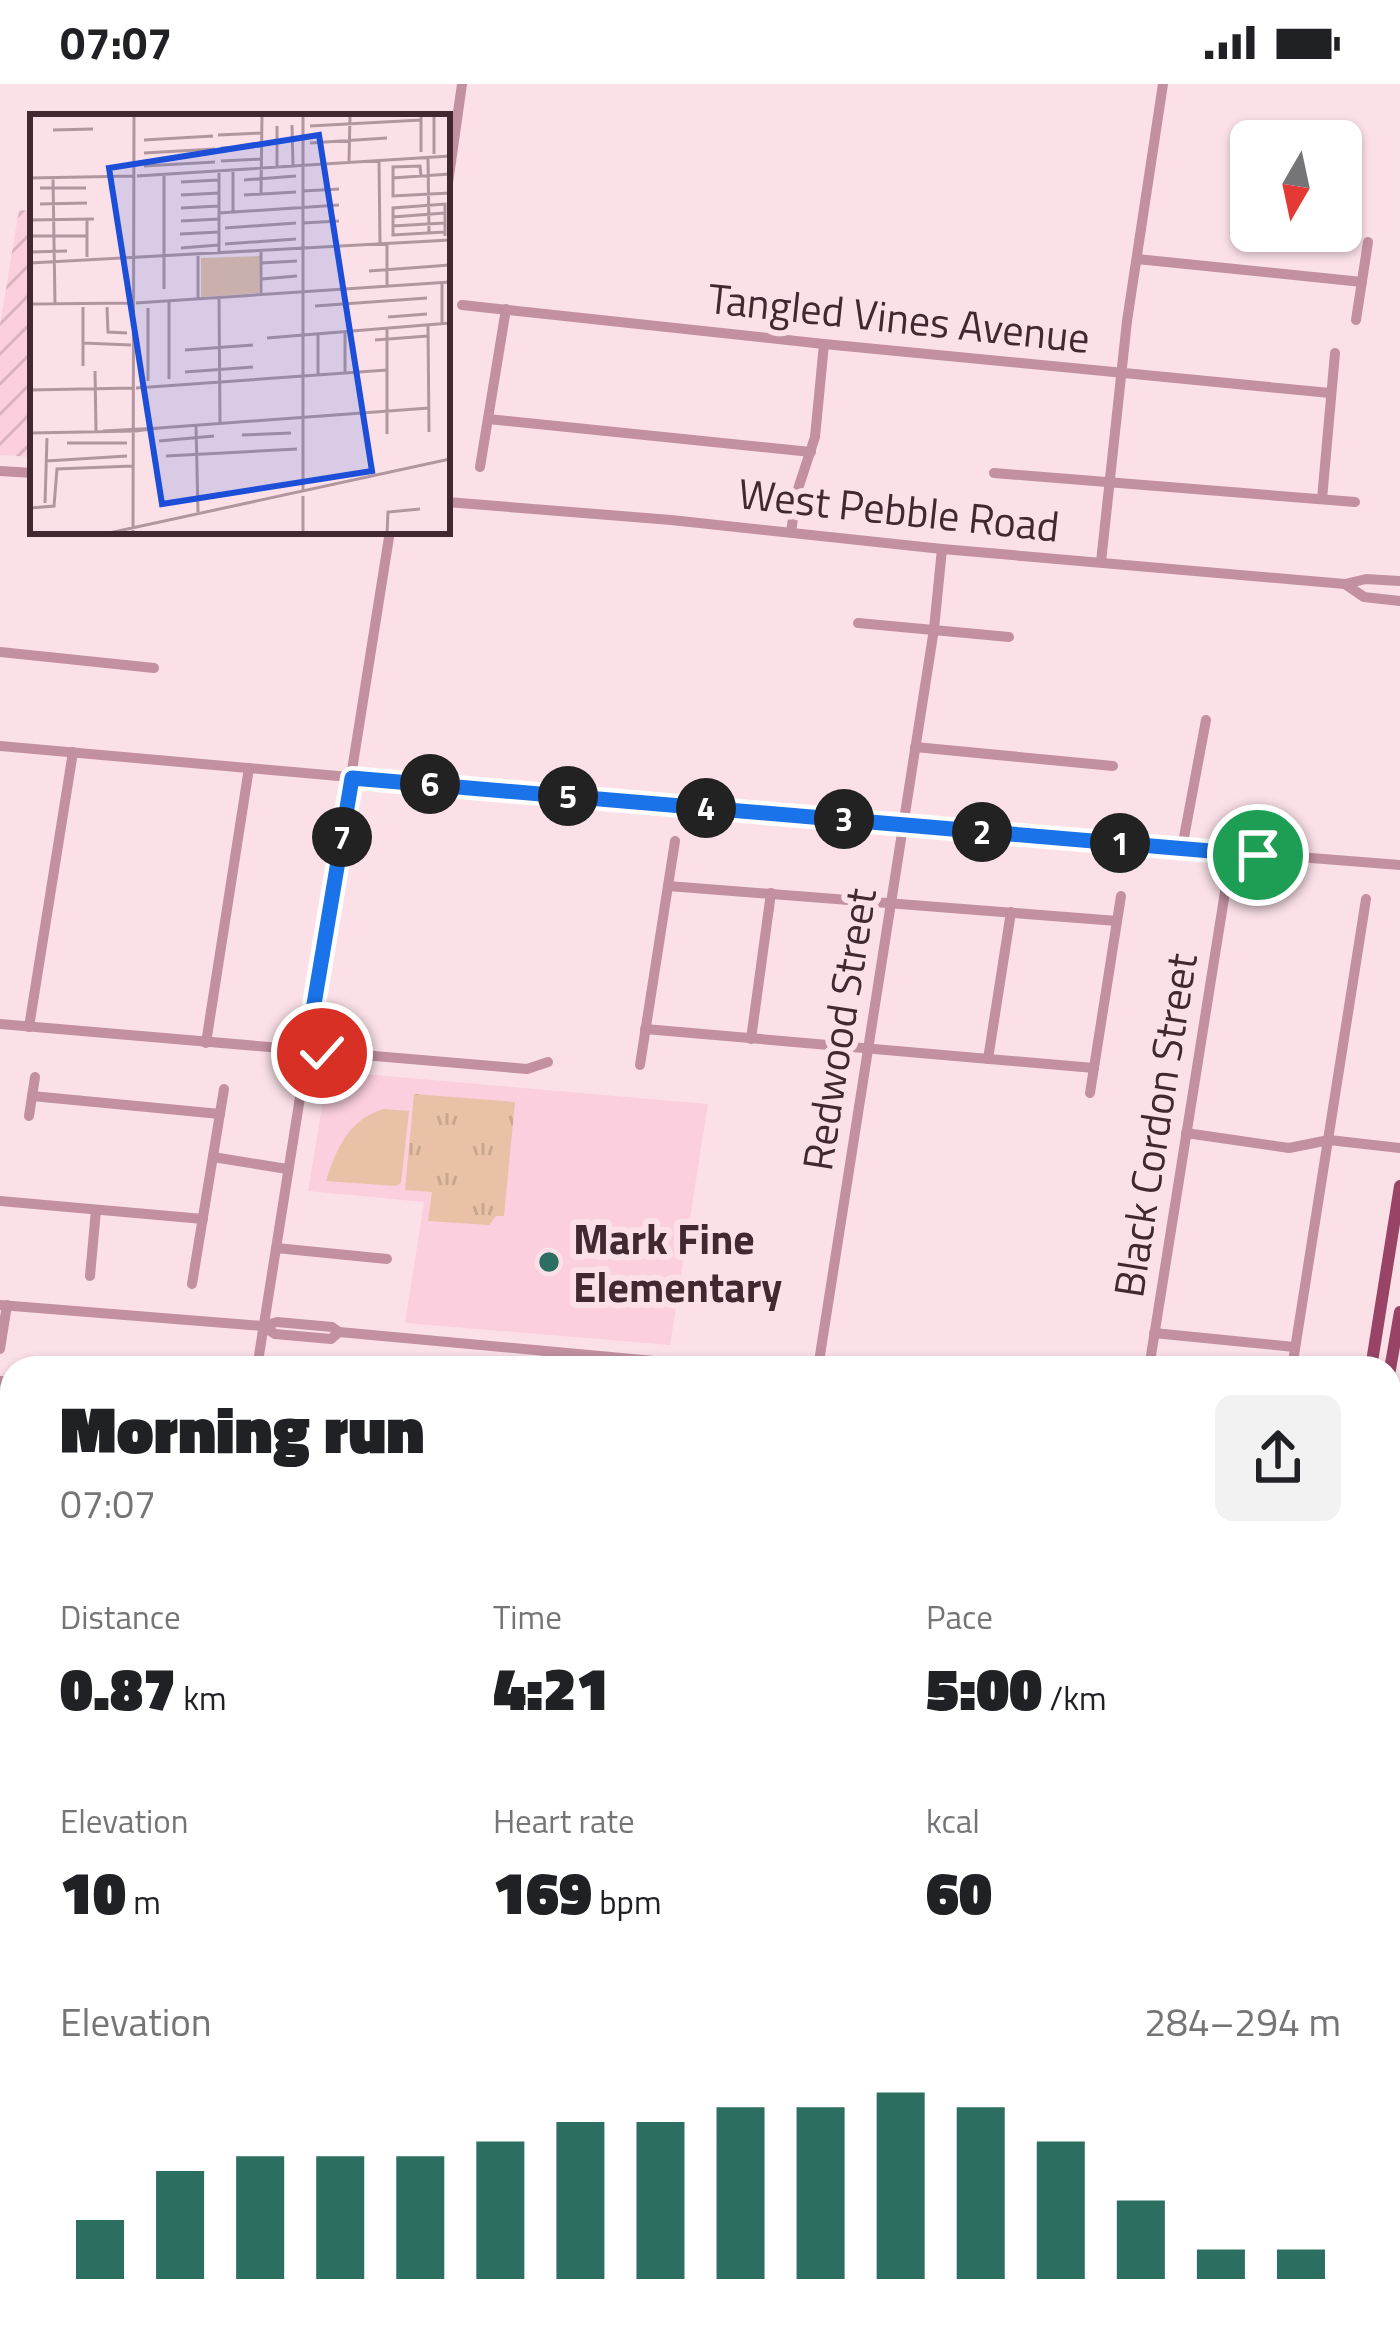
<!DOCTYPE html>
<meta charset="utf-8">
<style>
body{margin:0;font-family:"Titillium Web",sans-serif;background:#f2f2f2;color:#202124;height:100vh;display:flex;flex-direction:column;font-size:45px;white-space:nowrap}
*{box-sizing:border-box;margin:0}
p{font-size:39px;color:#757577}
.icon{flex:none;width:66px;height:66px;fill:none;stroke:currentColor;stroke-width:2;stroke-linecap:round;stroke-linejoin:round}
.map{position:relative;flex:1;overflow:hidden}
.details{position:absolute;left:0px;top:1272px;width:1401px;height:975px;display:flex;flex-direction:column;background:#fff;border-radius:36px 36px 0 0;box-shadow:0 3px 9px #0004}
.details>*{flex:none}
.needle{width:78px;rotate:189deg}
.fabs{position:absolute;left:1230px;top:36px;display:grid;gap:24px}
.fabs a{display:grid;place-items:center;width:132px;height:132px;border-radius:18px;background:#fff;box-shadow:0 3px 9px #0004;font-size:60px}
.pin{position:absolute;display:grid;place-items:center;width:102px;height:102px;color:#fff;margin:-51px;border:6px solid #fff;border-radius:50%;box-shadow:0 3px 12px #0007}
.km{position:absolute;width:60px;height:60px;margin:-30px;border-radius:50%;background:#222;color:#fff;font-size:33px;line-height:60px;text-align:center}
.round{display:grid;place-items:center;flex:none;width:126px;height:126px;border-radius:18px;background:#f2f2f2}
.headline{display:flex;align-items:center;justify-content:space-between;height:204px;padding:0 60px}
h1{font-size:66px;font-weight:800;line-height:90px}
.figures{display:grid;grid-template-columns:repeat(3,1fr);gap:18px;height:204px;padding:12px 60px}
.figures div{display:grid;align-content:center}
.figures b{font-size:60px;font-weight:800}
.figures small{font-size:33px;font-weight:400}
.figures p{font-size:33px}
.chart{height:336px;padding:24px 60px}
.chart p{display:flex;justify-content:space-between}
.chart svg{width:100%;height:216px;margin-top:12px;stroke:#2c6f61;stroke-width:6}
.status{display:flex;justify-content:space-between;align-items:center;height:84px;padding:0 60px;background:#fff;direction:ltr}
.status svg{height:33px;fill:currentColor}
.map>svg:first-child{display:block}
</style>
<div class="status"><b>07:07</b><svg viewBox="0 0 49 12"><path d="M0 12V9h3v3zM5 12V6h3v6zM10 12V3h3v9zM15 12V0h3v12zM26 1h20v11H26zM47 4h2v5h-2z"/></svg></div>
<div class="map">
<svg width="1400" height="2246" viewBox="0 0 1400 2246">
<defs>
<pattern id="industrial-furrows" width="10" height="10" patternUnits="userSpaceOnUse" patternTransform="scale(3)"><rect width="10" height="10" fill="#fbcfdd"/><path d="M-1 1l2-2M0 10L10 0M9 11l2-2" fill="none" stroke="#d8b2be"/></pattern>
<pattern id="park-tufts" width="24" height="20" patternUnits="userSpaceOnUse" patternTransform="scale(3)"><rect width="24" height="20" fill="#e8c1a6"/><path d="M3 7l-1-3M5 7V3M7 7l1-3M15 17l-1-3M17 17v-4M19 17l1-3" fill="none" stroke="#c8a68f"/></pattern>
</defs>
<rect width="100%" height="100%" fill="#fbe0e8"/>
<path fill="#fbcfdd" d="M328,987L708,1020L670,1261L405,1239L424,1118L308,1107Z"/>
<path fill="url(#industrial-furrows)" d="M19,126L33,127V373L0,371V241Z"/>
<g fill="#e8c1a6">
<path d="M384,1025L409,1027L401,1099L396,1102L326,1097C336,1065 349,1035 384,1025Z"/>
<path d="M1389,2207L1394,2208L1388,2246H1295L1262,2241L1263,2235H1389Z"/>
</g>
<path fill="url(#park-tufts)" d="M414,1010L515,1018L504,1132H496L489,1141L428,1137L432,1108L405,1106Z"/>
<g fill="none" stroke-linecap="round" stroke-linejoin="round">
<g stroke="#c290a1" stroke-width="10">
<path d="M447,106L462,0"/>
<path d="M1137,175L1362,198"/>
<path d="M462,221L824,260L1330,309"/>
<path d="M1356,236L1368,158"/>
<path d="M488,335L811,368"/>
<path d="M480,383L506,225"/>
<path d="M0,387L33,389"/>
<path d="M994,389L1355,418"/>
<path d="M1322,415L1335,269"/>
<path d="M447,418L671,436L942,465L1345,500"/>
<path d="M791,448L797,408L815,353L824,260"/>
<path d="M1101,478L1127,237L1163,0"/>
<path d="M1400,497L1366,495L1345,500L1364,513L1400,517"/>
<path d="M858,539L1009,553"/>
<path d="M0,568L154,584"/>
<path d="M0,662L903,742L1400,781"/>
<path d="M915,663L1113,682"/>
<path d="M1182,764L1206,636"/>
<path d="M668,802L1117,837"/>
<path d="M0,940L527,985L548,978"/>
<path d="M29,943L73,668"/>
<path d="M645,945L1094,984"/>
<path d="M751,955L771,809"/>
<path d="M206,959L249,684"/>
<path d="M988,975L1011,828"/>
<path d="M640,981L675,757"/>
<path d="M1090,1009L1121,812"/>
<path d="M32,1012L220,1030"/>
<path d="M29,1032L35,993"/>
<path d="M1186,1049L1289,1064L1329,1056L1400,1064"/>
<path d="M213,1073L287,1085"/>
<path d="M0,1117L203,1135"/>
<path d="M276,1164L387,1175"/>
<path d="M90,1192L96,1126"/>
<path d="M192,1200L224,1005"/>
<path d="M0,1221L263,1242L277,1238L332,1243L339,1248L730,1284"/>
<path d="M263,1242L275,1250L331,1255L339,1248"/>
<path d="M1154,1249L1294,1263"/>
<path d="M0,1265L7,1221"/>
<path d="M257,1284L390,447"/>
<path d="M818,1284L934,545L942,465"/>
<path d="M1149,1284L1225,808"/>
<path d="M1292,1284L1366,815"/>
<path d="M0,1297L12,1298"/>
<path d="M1389,1343L1400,1344"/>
<path d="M0,1415L12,1416"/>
<path d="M0,1497L12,1498"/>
<path d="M0,1567L12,1569"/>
<path d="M1389,1625L1400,1627"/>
<path d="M0,1671L12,1672"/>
<path d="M0,1776L12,1777"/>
<path d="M0,1880L12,1881"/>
<path d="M0,1982L12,1984"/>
<path d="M0,2052L12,2053"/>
<path d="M1389,2190L1400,2192"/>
<path d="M0,2198L12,2199"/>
<path d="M385,2235L494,2246"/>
<path d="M103,2246L105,2235"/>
<path d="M174,2246L176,2235"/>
<path d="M279,2246L281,2235"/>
<path d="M929,2246L931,2235"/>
</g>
<g stroke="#946" stroke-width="12">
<path d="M1371,1284L1400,1102"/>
<path d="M1389,1291L1400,1228"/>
<path d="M1212,2246L1213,2235"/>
<path d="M1236,2246L1238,2235"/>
</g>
</g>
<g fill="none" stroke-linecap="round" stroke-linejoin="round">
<g stroke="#fff" stroke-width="24">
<path id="route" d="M322,969L306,968L352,694L1258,771"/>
</g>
<use href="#route" stroke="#1a73e8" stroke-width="15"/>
</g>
<circle fill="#2c6f61" stroke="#fbe0e8" stroke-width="4.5" cx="549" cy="1178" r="12"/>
<g text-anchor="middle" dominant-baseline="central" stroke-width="12" stroke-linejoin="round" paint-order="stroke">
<g font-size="42" fill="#412831" stroke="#fbe0e8">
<text transform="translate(899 233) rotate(6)">Tangled Vines Avenue</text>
<text transform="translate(899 425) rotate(6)">West Pebble Road</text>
<text transform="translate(838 945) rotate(-81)">Redwood Street</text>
<text transform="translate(1154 1041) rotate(-81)">Black Cordon Street</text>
</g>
<g font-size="42" font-weight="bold" fill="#412831" stroke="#fbe0e8" text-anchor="start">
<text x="573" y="1154">Mark Fine<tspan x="573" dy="48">Elementary</tspan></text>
</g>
</g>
<g transform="translate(30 30)">
<rect width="420" height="420" fill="#fbe0e8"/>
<path d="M230,142L229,179L171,183V144Z" fill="#e8c1a6"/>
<path fill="none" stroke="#b1969f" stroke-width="3" d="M262,11L263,52M247,12V53M280,12L391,6M23,16L63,15M188,21L232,19M114,26L183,22M280,29L357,24M191,34L232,32M391,38V1M114,39L185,35M404,40V1M398,44L399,118M191,47L232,45M349,47L350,130M319,48L320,1M273,51V1M114,52L185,48M203,56V98M189,57V141M107,62L420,42M391,62L390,52L363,53V82L420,79M0,64L104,62M23,64L25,190M362,64L420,60M214,66L266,62M151,68L189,66M10,74H56M273,77L309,75M231,80L232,1M151,81L189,79M214,81L266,78M10,90L57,89M151,94L189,92M189,99L309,91M362,103L415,99M57,105V143M0,106L64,105M151,107L189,105M273,109L309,107M362,112L415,109M195,114L266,109M150,120L189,118M0,122H57M415,122V90L363,94V121L415,118M195,130L266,125M357,130V171M151,134L189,131M0,138L37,137M0,149L420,126M231,149L267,147M339,157L420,151M231,165L267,162M134,175V60M231,181V138M189,183L190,310M168,184V142M139,186V265M106,189L420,168M0,190L104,189M285,192L397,184M53,193V252M77,193L78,218L97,219M118,194V267M358,203L397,200M412,210V168M398,211L399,318M357,214V320M288,219V261M237,224L420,209M345,226L398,222M53,229L101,231M155,236L223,231M65,257L66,317M155,258L223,253M315,259V217M106,274L357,256M0,276L104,274M166,312L168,398M129,314L399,294M0,319L106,317L129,314L73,317M212,321L261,319M129,327L184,322M37,329H97M136,342L267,335M16,347L97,342M273,376V51M273,382V419M15,389L17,324M0,394L24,392L27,355L103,352M79,419L420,345M103,419L104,1M357,419L358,398L390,395"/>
<path fill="#1d4ed8" fill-opacity="0.15" stroke="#1d4ed8" stroke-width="6" d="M289,21L342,357L132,390L79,54Z"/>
<rect width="420" height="420" fill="none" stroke="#412831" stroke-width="6"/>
</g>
</svg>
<div class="fabs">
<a><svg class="needle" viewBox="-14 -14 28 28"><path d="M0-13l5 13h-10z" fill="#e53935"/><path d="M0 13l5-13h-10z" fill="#757577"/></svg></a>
</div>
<div class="pin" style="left:1258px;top:771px;background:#1e9e55"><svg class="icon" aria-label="arrive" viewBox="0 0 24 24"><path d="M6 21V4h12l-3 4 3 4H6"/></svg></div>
<div class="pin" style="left:322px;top:969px;background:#d93025"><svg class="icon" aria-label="check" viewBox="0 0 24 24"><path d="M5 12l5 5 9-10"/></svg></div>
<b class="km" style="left:1120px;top:759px">1</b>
<b class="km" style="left:982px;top:748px">2</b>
<b class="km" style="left:844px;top:735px">3</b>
<b class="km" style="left:706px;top:724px">4</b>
<b class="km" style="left:568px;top:712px">5</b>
<b class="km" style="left:430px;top:700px">6</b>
<b class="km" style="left:342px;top:753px">7</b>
<section class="details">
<div class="headline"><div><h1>Morning run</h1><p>07:07</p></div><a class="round"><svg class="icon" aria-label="share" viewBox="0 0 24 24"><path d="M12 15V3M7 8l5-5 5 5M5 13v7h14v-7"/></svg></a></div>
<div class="figures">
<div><p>Distance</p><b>0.87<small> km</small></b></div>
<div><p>Time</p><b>4:21</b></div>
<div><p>Pace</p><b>5:00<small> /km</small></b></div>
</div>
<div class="figures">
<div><p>Elevation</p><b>10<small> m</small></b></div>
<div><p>Heart rate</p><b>169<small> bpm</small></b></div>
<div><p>kcal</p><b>60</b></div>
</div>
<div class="chart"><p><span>Elevation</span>284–294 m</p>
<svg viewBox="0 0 160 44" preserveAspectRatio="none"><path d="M5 44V32M15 44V22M25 44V19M35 44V19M45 44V19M55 44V16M65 44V12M75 44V12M85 44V9M95 44V9M105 44V6M115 44V9M125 44V16M135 44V28M145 44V38M155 44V38"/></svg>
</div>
</section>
</div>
